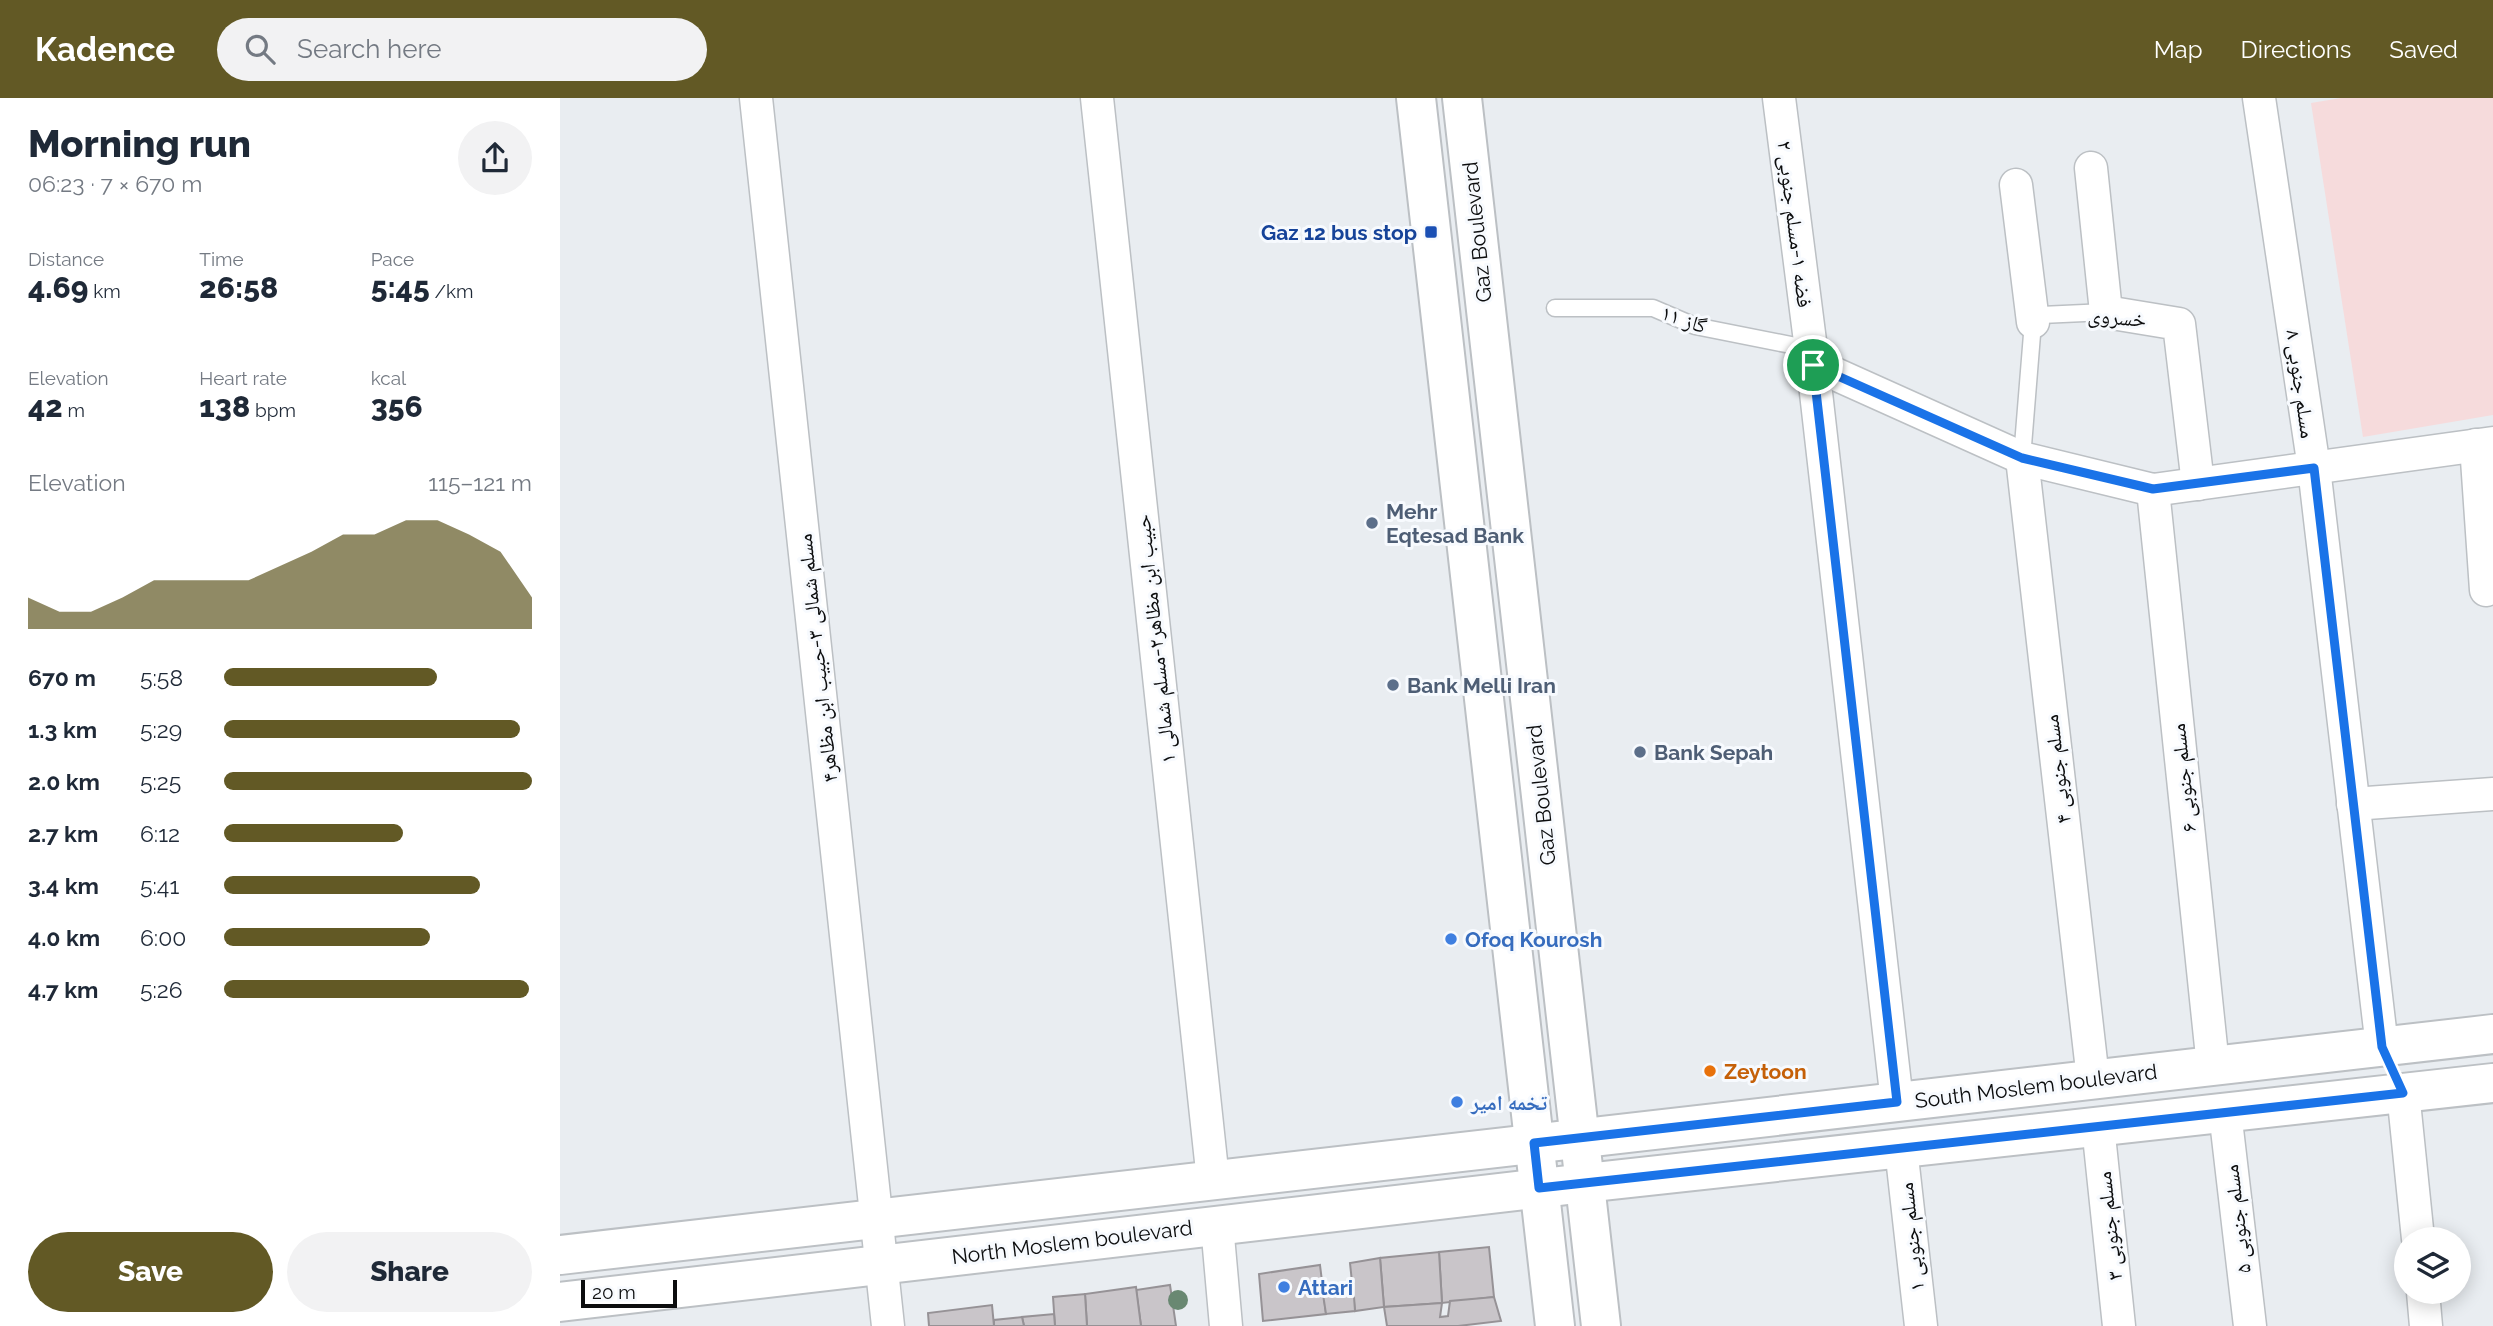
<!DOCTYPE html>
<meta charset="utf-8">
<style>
body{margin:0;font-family:Raleway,"Noto Naskh Arabic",sans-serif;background:#f2f2f3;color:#1f2937;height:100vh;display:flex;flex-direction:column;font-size:26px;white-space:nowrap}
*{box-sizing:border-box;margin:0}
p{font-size:23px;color:#747a83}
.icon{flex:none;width:38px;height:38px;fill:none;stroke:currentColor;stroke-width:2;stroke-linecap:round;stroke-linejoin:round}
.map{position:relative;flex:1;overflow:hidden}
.drawer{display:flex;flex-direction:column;background:#fff;width:560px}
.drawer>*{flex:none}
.buttons{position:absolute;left:1834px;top:1129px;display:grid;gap:14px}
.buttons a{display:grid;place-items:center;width:77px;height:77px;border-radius:50%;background:#fff;box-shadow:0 4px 18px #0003;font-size:35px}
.scale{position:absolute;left:21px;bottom:18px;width:96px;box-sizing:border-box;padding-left:7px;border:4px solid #0c0d0e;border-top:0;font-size:19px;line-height:24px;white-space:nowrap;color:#0c0d0e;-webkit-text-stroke:5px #f7fafe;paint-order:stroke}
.pin{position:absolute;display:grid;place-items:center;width:60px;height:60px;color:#fff;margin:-30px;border:4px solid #fff;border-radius:50%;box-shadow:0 2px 7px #0007}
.round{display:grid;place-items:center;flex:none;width:74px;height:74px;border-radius:37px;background:#f2f2f3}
.head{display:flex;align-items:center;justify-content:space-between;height:119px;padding:0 28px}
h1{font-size:38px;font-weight:800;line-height:52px}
.stats{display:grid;grid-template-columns:repeat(3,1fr);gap:10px;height:119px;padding:7px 28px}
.stats div{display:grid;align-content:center}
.stats b{font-size:30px;font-weight:800}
.stats small{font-size:19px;font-weight:400}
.stats p{font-size:19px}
.chart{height:196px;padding:14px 28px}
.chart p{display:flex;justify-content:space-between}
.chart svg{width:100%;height:126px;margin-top:7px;fill:#625925;opacity:.7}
.action{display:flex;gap:14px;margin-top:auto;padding:14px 28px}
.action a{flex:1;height:80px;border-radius:42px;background:#625925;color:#fff;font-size:28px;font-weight:800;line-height:80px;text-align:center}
.action a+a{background:#f2f2f3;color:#1f2937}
ul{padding:0 28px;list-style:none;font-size:23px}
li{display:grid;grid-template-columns:112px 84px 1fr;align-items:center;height:52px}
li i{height:18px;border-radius:9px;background:#625925}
header{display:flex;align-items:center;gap:42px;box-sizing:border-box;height:98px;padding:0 35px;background:#625925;color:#fff}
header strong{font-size:33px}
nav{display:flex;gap:38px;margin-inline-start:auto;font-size:24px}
.search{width:490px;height:63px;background:#f2f2f3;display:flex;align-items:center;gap:18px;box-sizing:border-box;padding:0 24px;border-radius:38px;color:#747a83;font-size:26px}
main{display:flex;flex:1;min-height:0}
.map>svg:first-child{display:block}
</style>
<header>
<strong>Kadence</strong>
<div class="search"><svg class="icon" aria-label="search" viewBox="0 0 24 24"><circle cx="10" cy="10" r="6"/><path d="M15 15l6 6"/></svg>Search here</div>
<nav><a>Map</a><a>Directions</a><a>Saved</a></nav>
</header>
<main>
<section class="drawer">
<div class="head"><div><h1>Morning run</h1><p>06:23 · 7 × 670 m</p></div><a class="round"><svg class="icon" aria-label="share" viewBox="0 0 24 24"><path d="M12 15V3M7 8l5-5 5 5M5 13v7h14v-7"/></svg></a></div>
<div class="stats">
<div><p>Distance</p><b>4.69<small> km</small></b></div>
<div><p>Time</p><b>26:58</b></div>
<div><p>Pace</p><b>5:45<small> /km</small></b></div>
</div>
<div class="stats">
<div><p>Elevation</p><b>42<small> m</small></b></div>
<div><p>Heart rate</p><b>138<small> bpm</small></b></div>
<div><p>kcal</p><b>356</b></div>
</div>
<div class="chart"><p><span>Elevation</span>115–121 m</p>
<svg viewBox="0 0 160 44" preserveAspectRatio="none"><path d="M0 44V33L10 38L20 38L30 33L40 27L50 27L60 27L70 27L80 22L90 17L100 11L110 11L120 6L130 6L140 11L150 17L160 33V44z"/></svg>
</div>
<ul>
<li><b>670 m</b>5:58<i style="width:69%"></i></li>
<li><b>1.3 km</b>5:29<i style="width:96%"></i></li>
<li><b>2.0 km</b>5:25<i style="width:100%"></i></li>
<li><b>2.7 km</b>6:12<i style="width:58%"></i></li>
<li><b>3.4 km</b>5:41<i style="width:83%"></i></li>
<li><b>4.0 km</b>6:00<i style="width:67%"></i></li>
<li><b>4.7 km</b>5:26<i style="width:99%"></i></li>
</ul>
<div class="action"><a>Save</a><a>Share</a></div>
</section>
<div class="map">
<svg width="1933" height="1228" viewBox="0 0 1933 1228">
<rect width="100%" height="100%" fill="#e9edf1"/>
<path fill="#f6dbdc" d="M1781,0H1933V317L1803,339L1751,5Z"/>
<g fill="#c9c5c9" stroke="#969296" stroke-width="2">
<path d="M929,1149L934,1199L882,1205L879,1154Z"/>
<path d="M879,1154L882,1205L824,1209L820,1160Z"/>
<path d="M820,1160L824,1209L795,1213L790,1165Z"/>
<path d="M760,1167L766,1216L703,1223L699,1176Z"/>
<path d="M793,1184L795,1213L766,1216L762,1190Z"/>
<path d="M610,1187L616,1228H581L576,1192Z"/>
<path d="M576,1189L581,1228H527L525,1196Z"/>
<path d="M525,1196L527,1228H495L493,1199Z"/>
<path d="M934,1199L941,1223L898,1228H827L824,1209L882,1205L880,1219L888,1218L890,1203Z"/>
<path d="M432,1207L434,1228H369L368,1215Z"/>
<path d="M494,1216L495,1228H464L462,1219Z"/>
<path d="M462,1219L464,1228H434V1222Z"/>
</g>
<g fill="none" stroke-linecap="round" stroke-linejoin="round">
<g stroke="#bcc0c4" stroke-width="19">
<g id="lane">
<path d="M995,210H1093L1135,228L1251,251"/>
<path d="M1462,360L1473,224L1481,217L1546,214"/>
</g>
</g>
<g stroke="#bcc0c4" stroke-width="35">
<g id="street">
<path d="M196,0L328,1228"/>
<path d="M537,0L653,1082"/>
<path d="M1219,0L1251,251L1337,1004"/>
<path d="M1699,0L1754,370L1822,949"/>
<path d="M1531,70L1546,214L1619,226L1638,386"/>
<path d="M1456,87L1473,224"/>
<path d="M1253,266L1462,360L1593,392L1933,345"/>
<path d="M1916,347L1926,492"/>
<path d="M1462,360L1533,981"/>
<path d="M1593,392L1653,968"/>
<path d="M1793,706L1933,696"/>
<path d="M1843,994L1858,1141"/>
<path d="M1665,1014L1690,1228"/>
<path d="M1538,1028L1559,1228"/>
<path d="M1341,1050L1361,1228"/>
<path d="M657,1127L666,1228"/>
<path d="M1863,1194L1866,1228"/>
</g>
</g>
<g stroke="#bcc0c4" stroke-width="42">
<g id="secondary">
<path d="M856,0L995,1228"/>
<path d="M902,0L1041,1228"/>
<path d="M0,1157L1933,936"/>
<path d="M0,1204L1025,1085L1933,985"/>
</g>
</g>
<use href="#lane" stroke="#fff" stroke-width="16"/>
<use href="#street" stroke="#fff" stroke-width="32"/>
<use href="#secondary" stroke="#fff" stroke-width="38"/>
</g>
<circle fill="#698872" cx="618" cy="1202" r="10"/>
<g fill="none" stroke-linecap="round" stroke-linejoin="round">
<g stroke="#fff" stroke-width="14">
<path id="route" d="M1253,267L1462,360L1593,391L1754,370L1822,949L1843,995L979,1090L974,1045L1337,1004Z"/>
</g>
<use href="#route" stroke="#1a73e8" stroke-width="9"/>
</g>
<rect fill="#1a4fb4" stroke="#f7fafe" stroke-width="2.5" x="864" y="127" width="14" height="14" rx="3.5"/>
<g fill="#5c6f8a" stroke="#f7fafe" stroke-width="2.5">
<circle cx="812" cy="425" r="7"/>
<circle cx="833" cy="587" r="7"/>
<circle cx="1080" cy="654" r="7"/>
</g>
<g fill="#3f7fe0" stroke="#f7fafe" stroke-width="2.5">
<circle cx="891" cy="841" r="7"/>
<circle cx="897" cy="1004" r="7"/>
<circle cx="724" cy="1189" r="7"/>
</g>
<circle fill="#e8710a" stroke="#f7fafe" stroke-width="2.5" cx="1150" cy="973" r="7"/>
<g text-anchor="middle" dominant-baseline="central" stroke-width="6" stroke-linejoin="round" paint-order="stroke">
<g font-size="21" fill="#0c0d0e" stroke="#f7fafe">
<text transform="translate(1235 126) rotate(83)">فضه ۱-مسلم جنوبی ۲</text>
<text transform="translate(917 134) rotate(-96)">Gaz Boulevard</text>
<text transform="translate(1557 219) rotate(5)">خسروی</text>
<text transform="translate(1124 221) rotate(19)">گاز ۱۱</text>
<text transform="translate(1741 286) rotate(82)">مسلم جنوبی ۸</text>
<text transform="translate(595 541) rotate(-96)">حبیب ابن مظاهر۲-مسلم شمالی ۱</text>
<text transform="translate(257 560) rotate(-96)">مسلم شمالی ۳-حبیب ابن مظاهر۴</text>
<text transform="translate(1497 671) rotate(-97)">مسلم جنوبی ۴</text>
<text transform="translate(1623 680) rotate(-96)">مسلم جنوبی ۶</text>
<text transform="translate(981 697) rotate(-96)">Gaz Boulevard</text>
<text transform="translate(1476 988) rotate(-7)">South Moslem boulevard</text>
<text transform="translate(1677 1121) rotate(-97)">مسلم جنوبی ۵</text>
<text transform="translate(1549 1128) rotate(-96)">مسلم جنوبی ۳</text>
<text transform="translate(1351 1139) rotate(-96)">۱ مسلم جنوبی</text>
<text transform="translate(512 1144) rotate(-7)">North Moslem boulevard</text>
</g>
<g font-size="21" font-weight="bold" fill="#164399" stroke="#f7fafe" text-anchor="end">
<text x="857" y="134">Gaz 12 bus stop</text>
</g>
<g font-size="21" font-weight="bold" fill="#4e5e75" stroke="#f7fafe" text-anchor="start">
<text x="826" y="413">Mehr<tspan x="826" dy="24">Eqtesad Bank</tspan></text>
<text x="847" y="587">Bank Melli Iran</text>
<text x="1094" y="654">Bank Sepah</text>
</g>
<g font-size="21" font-weight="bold" fill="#366cbe" stroke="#f7fafe" text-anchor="start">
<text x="905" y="841">Ofoq Kourosh</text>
<text x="911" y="1004">تخمه امیر</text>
<text x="738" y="1189">Attari</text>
</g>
<g font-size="21" font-weight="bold" fill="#c56008" stroke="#f7fafe" text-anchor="start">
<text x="1164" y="973">Zeytoon</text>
</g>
</g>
</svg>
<div class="buttons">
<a><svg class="icon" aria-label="layers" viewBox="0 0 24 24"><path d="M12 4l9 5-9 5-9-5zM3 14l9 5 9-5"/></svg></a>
</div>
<div class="scale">20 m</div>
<div class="pin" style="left:1253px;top:267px;background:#1e9e55"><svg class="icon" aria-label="arrive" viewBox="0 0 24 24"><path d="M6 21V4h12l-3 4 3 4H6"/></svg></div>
</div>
</main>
